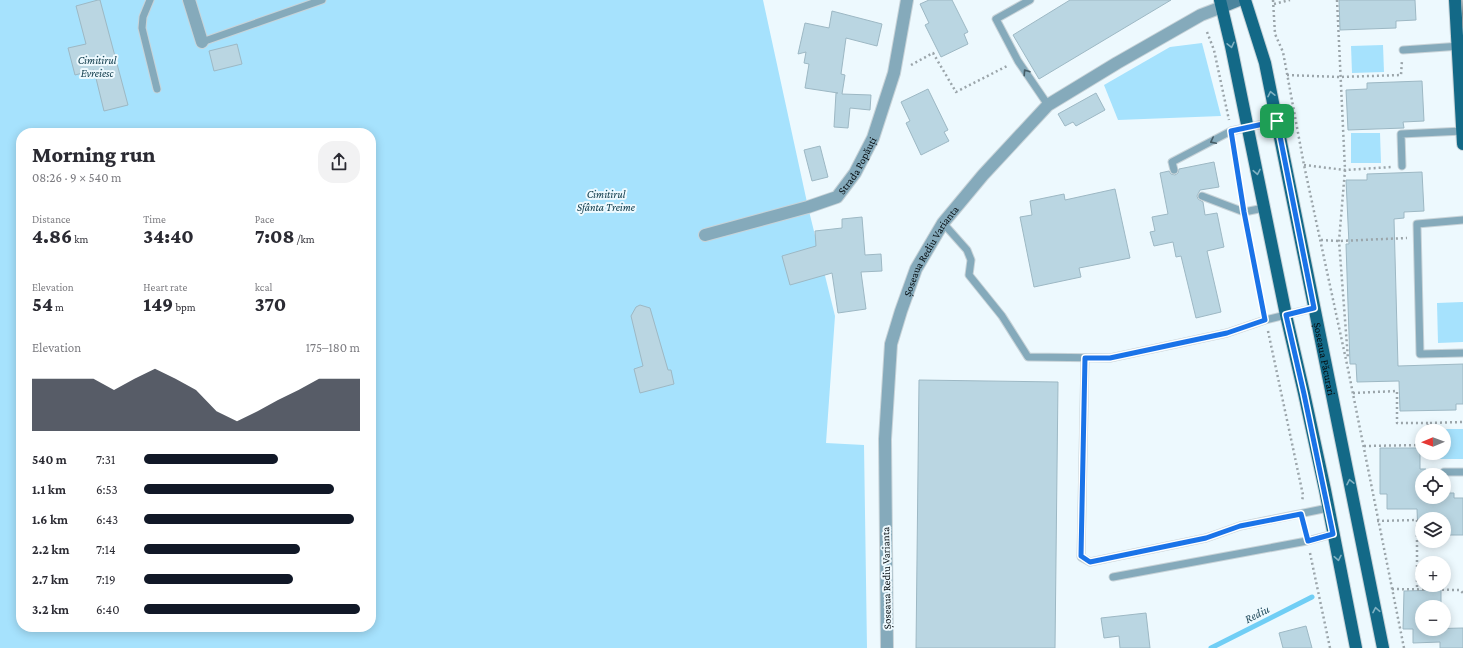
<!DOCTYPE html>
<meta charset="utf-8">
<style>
body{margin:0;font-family:"Crimson Pro",serif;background:#f2f2f3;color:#2b2b33;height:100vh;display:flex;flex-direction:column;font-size:15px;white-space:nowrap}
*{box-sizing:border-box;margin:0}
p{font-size:13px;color:#7c7c81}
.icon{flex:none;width:22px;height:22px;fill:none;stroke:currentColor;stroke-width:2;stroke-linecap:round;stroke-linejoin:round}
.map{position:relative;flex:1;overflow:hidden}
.side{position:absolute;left:16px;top:128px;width:360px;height:504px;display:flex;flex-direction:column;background:#fff;border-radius:16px;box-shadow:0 2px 10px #0003}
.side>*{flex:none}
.needle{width:26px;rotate:269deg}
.fabs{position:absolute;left:1415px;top:424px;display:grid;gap:8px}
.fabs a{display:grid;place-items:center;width:36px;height:36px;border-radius:50%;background:#fff;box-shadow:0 2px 10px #0003;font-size:20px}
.pin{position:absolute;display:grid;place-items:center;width:34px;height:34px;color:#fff;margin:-17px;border-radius:8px;box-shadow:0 2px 6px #0006}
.round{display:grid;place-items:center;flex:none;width:42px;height:42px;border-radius:16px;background:#f2f2f3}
.overview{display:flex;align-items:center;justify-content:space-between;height:68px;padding:0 16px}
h1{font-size:22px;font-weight:800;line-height:30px}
.stats{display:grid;grid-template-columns:repeat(3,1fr);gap:6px;height:68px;padding:4px 16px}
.stats div{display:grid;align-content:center}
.stats b{font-size:20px;font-weight:800}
.stats small{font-size:11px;font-weight:400}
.stats p{font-size:11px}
.chart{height:112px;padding:8px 16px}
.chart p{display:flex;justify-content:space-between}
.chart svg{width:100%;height:72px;margin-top:4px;fill:#111827;opacity:.7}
ul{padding:0 16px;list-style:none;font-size:13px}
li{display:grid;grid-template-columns:64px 48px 1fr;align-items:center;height:30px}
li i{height:10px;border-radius:5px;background:#111827}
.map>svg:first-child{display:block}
</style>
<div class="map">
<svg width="1463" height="648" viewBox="0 0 1463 648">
<rect width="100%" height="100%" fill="#edf9fe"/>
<g fill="#a6e2fd" fill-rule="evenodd">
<path d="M0,0H763L808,207L835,316L826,443L864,445L867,648H0ZM21,133H371V627H21Z"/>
<path d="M1202,43L1221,116L1118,120L1104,85L1170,47Z"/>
<path d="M1383,45L1384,72L1352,73L1351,46Z"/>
<path d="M1351,133H1380L1381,163H1351Z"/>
<path d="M1463,302V342L1438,343L1437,303Z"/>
<path d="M1435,429H1463V459H1435V453H1444V431H1435Z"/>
</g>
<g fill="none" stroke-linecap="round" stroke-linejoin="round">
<path stroke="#70cef5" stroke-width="5" d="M1211,648L1312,597"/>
</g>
<g fill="#bad6e2" stroke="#9db8c4">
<path d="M98,0H100L128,105L104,111L94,70L75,75L68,48L86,44L76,6Z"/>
<path d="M929,0H952L968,32L964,34L968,44L941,57L925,25L929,23L920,4Z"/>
<path d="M1070,0H1171L1039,79L1013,35Z"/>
<path d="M1339,0H1415L1416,20L1396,21V28L1340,30Z"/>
<path d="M832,11L882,24L877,46L846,38L841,74L845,75L842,94L871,95L870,110L850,108L848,128L834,127L836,93H838L805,88L809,64L804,63L806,52L798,54L805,23L829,28Z"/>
<path d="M237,44L242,64L214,71L209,51Z"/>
<path d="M1422,81L1424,121L1403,122L1404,128L1348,130L1346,90L1367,89V83Z"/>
<path d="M928,89L948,130L944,132L949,141L921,155L906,123L910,121L901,102Z"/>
<path d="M1096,93L1105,110L1076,126L1073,122L1065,126L1058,114Z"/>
<path d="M820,146L828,177L812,181L804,150Z"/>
<path d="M1214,162L1219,187L1200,190L1197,196L1198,199L1203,202L1205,215L1217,213L1224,247L1207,251L1221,312L1196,318L1181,256L1176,257L1173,242L1154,246L1150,232L1155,231L1152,217L1168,214L1160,173L1169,171L1171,174L1175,175L1178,173L1179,169Z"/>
<path d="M1422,172L1424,211L1404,212V218L1394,219L1398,366L1463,364V404H1456V410L1400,411L1399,381L1357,382L1356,364H1350L1346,244H1349L1346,180H1367V174Z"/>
<path d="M1115,189L1130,258L1079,268L1081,277L1034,287L1020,217L1032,215L1030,201L1064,194L1065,200Z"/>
<path d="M862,217L865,255L881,254L882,271L861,272L866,309L838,313L832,273L790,285L782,256L816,246L815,231L842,228V219Z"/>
<path d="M640,305L650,308L668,370H671L674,384L640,393L634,369L643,366L631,316L636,307Z"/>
<path d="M919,380L1058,382L1055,648H916Z"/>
<path d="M1380,448H1420V469H1426V475H1422V497H1444V493H1454V498H1463V535H1444V519H1422V535H1418L1417,509H1387V494H1380Z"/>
<path d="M1441,590V607H1422V629L1463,628V648H1440V642L1413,643V629H1403L1404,591Z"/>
<path d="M1146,613L1150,648H1120L1119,636L1104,638L1101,618Z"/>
<path d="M1306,626L1312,648H1283L1279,633Z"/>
</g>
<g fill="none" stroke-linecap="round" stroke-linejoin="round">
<g stroke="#c8d3d8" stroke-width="9">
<g id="lane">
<path d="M150,0L143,17L142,28L157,89"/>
<path d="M1030,0L996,19L1018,61L1048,105"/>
<path d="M202,42L322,0"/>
<path d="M1403,50L1461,46"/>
<path d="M1402,166L1401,134L1463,131"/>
<path d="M1174,170L1172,162L1231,131L1277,121"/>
<path d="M1202,196L1244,212L1264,208"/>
<path d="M1463,220L1417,224L1420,354L1463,353"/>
<path d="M943,223L967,250L971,260L969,275L1002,316L1028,357L1110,358L1227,333L1265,320L1314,308"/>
<path d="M1085,358L1081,557L1090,562L1206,538L1240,526L1328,508"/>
<path d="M1444,472H1463"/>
<path d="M1113,577L1307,541L1333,534"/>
</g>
</g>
<g stroke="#c8d3d8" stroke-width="14">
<g id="street">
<path d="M189,0L202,42"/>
<path id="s1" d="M705,235L808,207L837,197L855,173L873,138L894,73L907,0"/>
<path id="s2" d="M887,648L885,439L891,344L901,311L916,269L943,223L983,175L1048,105L1117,63L1201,15L1222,7"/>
</g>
</g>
<g stroke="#c8d3d8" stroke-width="14">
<path id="secondary" d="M1222,7L1239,0"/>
</g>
<g stroke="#c8d3d8" stroke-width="14">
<g id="primary">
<path d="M1220,0L1231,46L1286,315L1304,393L1325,490L1356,648"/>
<path id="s3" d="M1245,0L1265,63L1383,648"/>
<path d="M1455,0L1463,144"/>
</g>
</g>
<g stroke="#9ba5aa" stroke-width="2.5" stroke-dasharray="2 3" stroke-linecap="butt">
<path d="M1273,0L1275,34L1283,52L1304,165L1348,369L1404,648"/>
<path d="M1337,0L1345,170L1339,241L1348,359"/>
<path d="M1274,4L1290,0"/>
<path d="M1207,32L1214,50L1229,120"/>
<path d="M911,65L933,53L956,92L1009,65"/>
<path d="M1287,75L1340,77L1401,75L1402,60"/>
<path d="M1233,142L1242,199"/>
<path d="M1304,165L1345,170L1392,167"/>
<path d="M1246,223L1263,309"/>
<path d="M1321,240L1339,241L1407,238"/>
<path d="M1268,331L1303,495L1302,502"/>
<path d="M1353,393L1397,391V423H1428"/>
<path d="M1428,431V423L1463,422"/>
<path d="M1364,446L1422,445"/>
<path d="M1377,521L1417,520V589"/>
<path d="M1310,553L1330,648"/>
<path d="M1392,589L1460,590L1463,593"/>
</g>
<use href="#lane" stroke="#85aabb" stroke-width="7"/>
<use href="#street" stroke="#85aabb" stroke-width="12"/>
<use href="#secondary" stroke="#4b849d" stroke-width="12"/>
<use href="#primary" stroke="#136987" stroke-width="12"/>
<path stroke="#808a8e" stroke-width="1" d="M1462,0L1463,27"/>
</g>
<defs><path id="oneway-chevron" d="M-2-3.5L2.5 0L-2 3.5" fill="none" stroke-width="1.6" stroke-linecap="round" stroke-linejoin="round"/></defs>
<g stroke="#80b1c2">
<use href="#oneway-chevron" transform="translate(1231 45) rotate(77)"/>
<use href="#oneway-chevron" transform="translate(1271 94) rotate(-102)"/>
<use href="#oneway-chevron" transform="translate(1257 172) rotate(79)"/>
<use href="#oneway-chevron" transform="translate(1350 482) rotate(-102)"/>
<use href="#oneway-chevron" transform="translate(1338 558) rotate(79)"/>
<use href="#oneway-chevron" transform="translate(1376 610) rotate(-101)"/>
</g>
<g stroke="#455c66">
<use href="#oneway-chevron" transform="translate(1026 72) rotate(-124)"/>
<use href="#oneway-chevron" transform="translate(1213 141) rotate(153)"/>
</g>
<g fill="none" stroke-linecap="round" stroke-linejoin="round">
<g stroke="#fff" stroke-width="8">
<path id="route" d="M1277,121L1314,308L1286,315L1304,394L1333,534L1308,541L1301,514L1240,526L1206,538L1090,562L1081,556L1085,358H1110L1227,333L1265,320L1244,212L1231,131Z"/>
</g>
<use href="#route" stroke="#1a73e8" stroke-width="5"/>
</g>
<g text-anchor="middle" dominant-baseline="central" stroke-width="4" stroke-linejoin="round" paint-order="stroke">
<g font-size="11" font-style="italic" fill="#063343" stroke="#edf9fe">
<text x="97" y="60">Cimitirul<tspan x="97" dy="13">Evreiesc</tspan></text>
<text x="606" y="194">Cimitirul<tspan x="606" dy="13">Sfânta Treime</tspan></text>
</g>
<g font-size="11" fill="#050d11" stroke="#edf9fe">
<text stroke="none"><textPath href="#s1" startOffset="175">Strada Popăuți</textPath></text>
<text stroke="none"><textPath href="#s2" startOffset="406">Șoseaua Rediu Varianta</textPath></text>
<text stroke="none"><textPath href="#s3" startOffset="368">Șoseaua Păcurari</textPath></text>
<text transform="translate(886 578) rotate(-91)">Șoseaua Rediu Varianta</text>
</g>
<g font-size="12" font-style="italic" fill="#254e5f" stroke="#edf9fe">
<text transform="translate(1257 614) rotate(-27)">Rediu</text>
</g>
</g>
</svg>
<div class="fabs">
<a><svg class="needle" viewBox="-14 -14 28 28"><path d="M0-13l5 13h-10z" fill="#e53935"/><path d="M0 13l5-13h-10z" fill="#7c7c81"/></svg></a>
<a><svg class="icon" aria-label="locate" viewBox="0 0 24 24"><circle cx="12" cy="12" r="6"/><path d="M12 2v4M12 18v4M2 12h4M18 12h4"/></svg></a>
<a><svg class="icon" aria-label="layers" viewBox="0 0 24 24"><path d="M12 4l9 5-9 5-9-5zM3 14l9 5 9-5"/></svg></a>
<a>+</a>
<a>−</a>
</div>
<div class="pin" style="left:1277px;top:121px;background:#1e9e55"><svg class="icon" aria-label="arrive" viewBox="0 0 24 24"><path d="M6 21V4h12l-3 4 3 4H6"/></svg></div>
<section class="side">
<div class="overview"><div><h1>Morning run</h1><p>08:26 · 9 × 540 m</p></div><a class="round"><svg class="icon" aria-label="share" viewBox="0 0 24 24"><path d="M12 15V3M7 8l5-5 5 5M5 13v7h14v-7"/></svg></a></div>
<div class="stats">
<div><p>Distance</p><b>4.86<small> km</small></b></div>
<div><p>Time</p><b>34:40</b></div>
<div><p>Pace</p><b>7:08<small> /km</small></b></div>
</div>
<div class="stats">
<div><p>Elevation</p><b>54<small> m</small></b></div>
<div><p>Heart rate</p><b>149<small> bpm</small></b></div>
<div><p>kcal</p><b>370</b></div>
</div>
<div class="chart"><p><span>Elevation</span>175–180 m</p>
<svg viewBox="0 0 160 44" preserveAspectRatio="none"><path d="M0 44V12L10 12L20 12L30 12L40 19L50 12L60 6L70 12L80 19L90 32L100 38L110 32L120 25L130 19L140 12L150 12L160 12V44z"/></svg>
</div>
<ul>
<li><b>540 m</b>7:31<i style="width:62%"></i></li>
<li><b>1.1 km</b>6:53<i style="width:88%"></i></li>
<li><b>1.6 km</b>6:43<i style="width:97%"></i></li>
<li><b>2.2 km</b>7:14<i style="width:72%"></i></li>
<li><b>2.7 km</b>7:19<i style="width:69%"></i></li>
<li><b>3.2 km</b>6:40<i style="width:100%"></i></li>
</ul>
</section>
</div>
